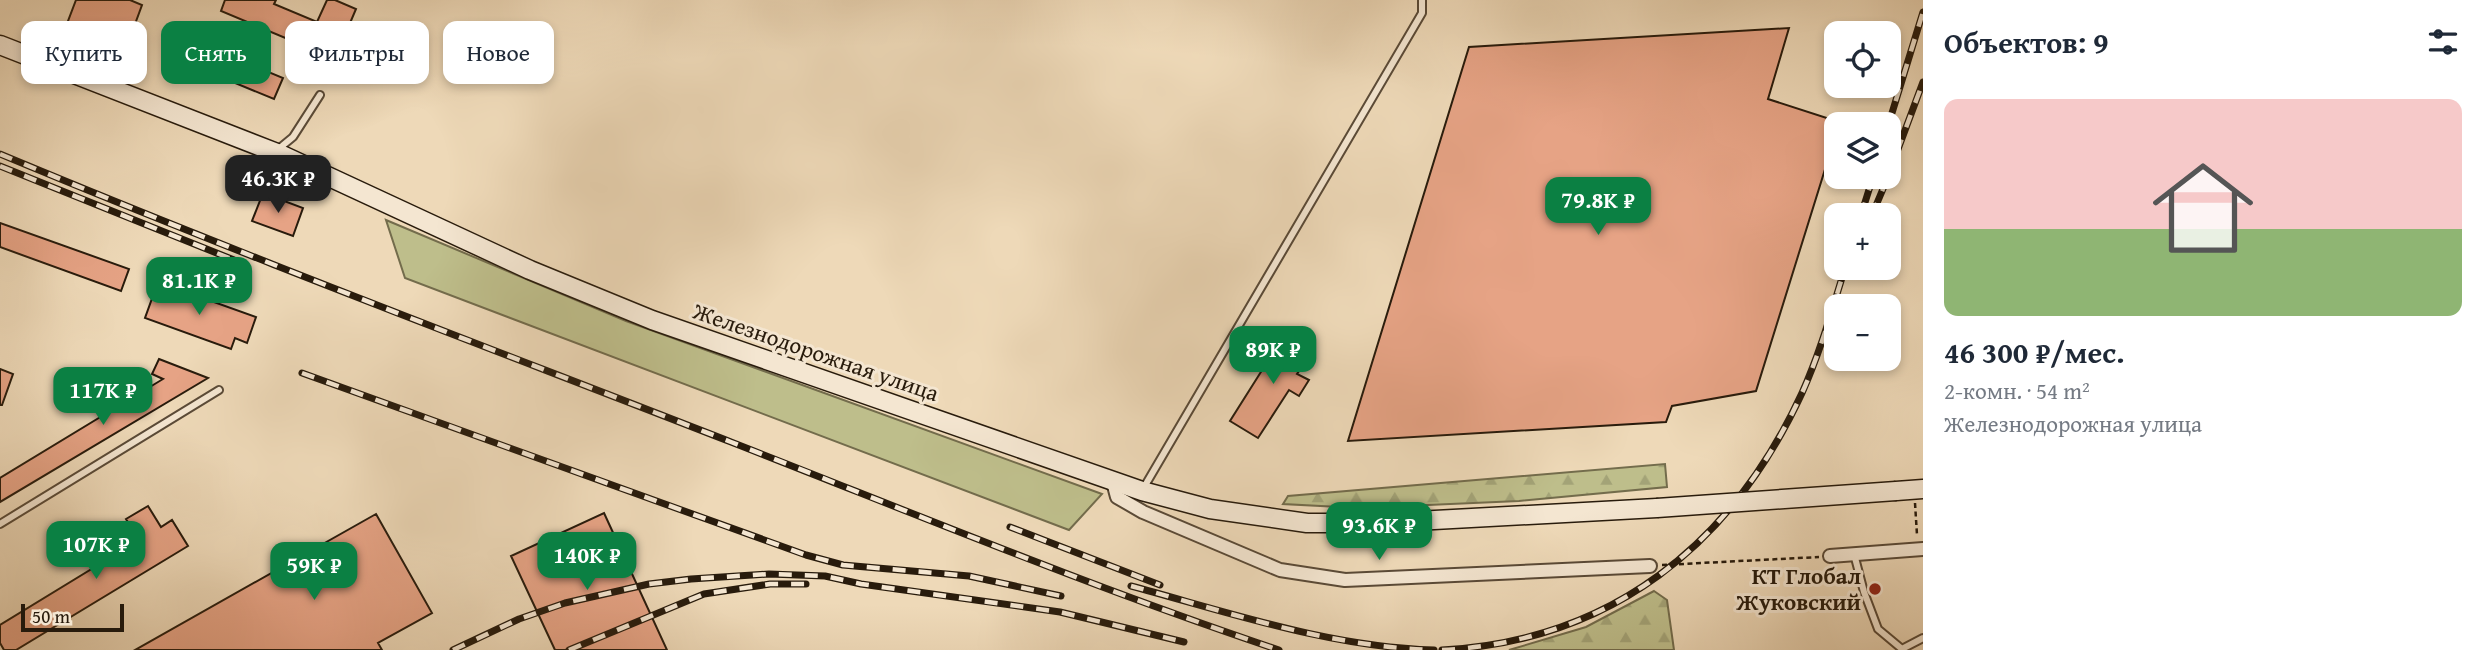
<!DOCTYPE html>
<html lang="ru">
<meta charset="utf-8">
<style>
body{margin:0;font-family:"Gentium Book Plus",serif;background:#f2f2f3;color:#1f2937;height:100vh;display:flex;flex-direction:column;font-size:26px;white-space:nowrap}
*{box-sizing:border-box;margin:0}
p{font-size:23px;color:#747a83}
.icon{flex:none;width:38px;height:38px;fill:none;stroke:currentColor;stroke-width:2;stroke-linecap:round;stroke-linejoin:round}
.map{position:relative;flex:1;overflow:hidden}
.sheet{display:flex;flex-direction:column;background:#fff;width:560px}
.sheet>*{flex:none}
.guide{position:absolute;left:21px;top:21px;width:665px;height:63px;display:flex;gap:14px}
.tools{position:absolute;left:1824px;top:21px;display:grid;gap:14px}
.tools a{display:grid;place-items:center;width:77px;height:77px;border-radius:14px;background:#fff;box-shadow:0 4px 10px #0003;font-size:35px}
.scale{position:absolute;left:21px;bottom:18px;width:103px;box-sizing:border-box;padding-left:7px;border:4px solid #281b0c;border-top:0;font-size:19px;line-height:24px;white-space:nowrap;color:#281b0c;-webkit-text-stroke:5px #f4e6d1;paint-order:stroke}
.price{position:absolute;translate:-50% -60px;padding:0 16px;border-radius:14px;background:#0b8043;color:#fff;font-size:23px;line-height:46px;filter:drop-shadow(0 2px 4px #0008)}
.price::after{content:'';position:absolute;left:50%;top:42px;width:21px;height:16px;margin-left:-10px;background:inherit;clip-path:polygon(0 0,100% 0,50% 100%)}
.price.active{background:#222;color:#fff}
ul{padding:0;list-style:none}
li{display:grid;align-content:center;gap:14px;height:371px;padding:0 21px}
li+li{border-top:2px solid #e0e1e3}
li span{display:grid;place-items:center;height:217px;border-radius:14px;color:#555}
li>.icon{margin-inline-start:auto}
span .icon{width:126px;height:126px;fill:#fffc;stroke-width:1}
li b{font-size:30px}
h2{display:flex;justify-content:space-between;align-items:center;height:84px;padding:0 21px;font-size:30px}
.chip{padding:0 24px;border-radius:14px;background:#fff;box-shadow:0 4px 10px #0003;font-size:24px;line-height:63px}
.chip.active{background:#0b8043;color:#fff}
main{display:flex;flex:1;min-height:0}
.map>svg:first-child{display:block}
.green{fill:#bebe8b;stroke:#736c4c;stroke-width:2}
.forest{fill:url(#forest-firs);stroke:#736c4c;stroke-width:2}
.building{fill:#e6a385;stroke:#281b0c;stroke-width:2}
.lines{fill:none;stroke-linecap:round;stroke-linejoin:round}
.service-casing{stroke:#5a4a37;stroke-width:10}
.minor-casing{stroke:#5a4a37;stroke-width:16}
.secondary-casing{stroke:#281b0c;stroke-width:21}
.path{stroke:#281b0c;stroke-width:2.5;stroke-dasharray:5 3.5;stroke-linecap:butt}
.service{stroke:#f4e6d1;stroke-width:6}
.minor{stroke:#f4e6d1;stroke-width:12}
.secondary{stroke:#f4e6d1;stroke-width:18}
.rail-casing{stroke:#281b0c;stroke-width:7}
.rail{stroke:#f4e6d1;stroke-width:4.5;stroke-dasharray:13;stroke-linecap:butt}
.secondary-bridge-casing{stroke:#281b0c;stroke-width:21;stroke-linecap:butt}
.secondary-bridge{stroke:#f4e6d1;stroke-width:18}
.poi-dot{fill:#8f2418;stroke:#f4e6d1;stroke-width:2.5}
.labels{text-anchor:middle;stroke-width:6;stroke-linejoin:round;paint-order:stroke}
.street-label{font-size:23px;fill:#281b0c;stroke:#f4e6d1}
.poi-label{font-size:23px;font-weight:bold;fill:#281b0c;stroke:#f4e6d1;text-anchor:end}
</style>
<main>
<div class="map">
<svg width="1923" height="650" viewBox="0 0 1923 650">
<defs>
<pattern id="forest-firs" width="22" height="20" patternUnits="userSpaceOnUse" patternTransform="scale(1.75)"><rect width="22" height="20" fill="#bebe8b"/><path d="M5 1l3.5 6h-7zM16 11l3.5 6h-7z" fill="#a3a377"/></pattern>
</defs>
<rect width="100%" height="100%" fill="#eed9b8"/>
<filter id="stains"><feTurbulence type="fractalNoise" baseFrequency=".00286" numOctaves="4"/><feColorMatrix values="0 0 0 0 .2 0 0 0 0 .09 0 0 0 0 .02 0 0 0 .5 -.17"/></filter>
<radialGradient id="worn" r=".72"><stop offset=".6" stop-color="#630" stop-opacity="0"/><stop offset="1" stop-color="#630" stop-opacity=".3"/></radialGradient>
<path class="green" d="M386,220L626,321L1102,494L1069,530L405,278Z"/>
<path class="forest" d="M1665,464L1667,487L1519,501L1359,508L1283,504L1288,496Z
M1654,591L1667,600L1674,650H1509L1586,627Z"/>
<path class="building" d="M76,0H130L142,5L124,54L98,44L99,41L65,29Z
M225,0H276L274,4L317,22L327,0H335L356,9L342,42L321,33L314,50L221,11Z
M1789,28L1768,99L1836,121V134L1756,391L1672,406L1666,422L1348,441L1469,47Z
M179,35L283,78L274,99L170,56Z
M263,193L303,208L293,236L252,221Z
M0,223L129,269L121,291L0,247Z
M158,282L256,317L247,343L235,338L231,349L145,318Z
M1283,335L1313,352L1297,374L1309,380L1299,396L1289,390L1258,438L1230,421L1271,356L1268,346L1278,344Z
M159,359L208,378L0,502V478L163,379L152,374Z
M0,369L13,374L2,405H0Z
M148,506L161,527L172,520L188,546L16,650H4L0,643V625L139,540L126,519Z
M604,513L667,650H555L511,556Z
M376,514L432,613L378,643L382,650H135Z"/>
<g class="lines">
<defs>
<path id="service" d="M276,151L293,137L320,95
M1143,489L1422,13V0
M0,524L219,390
M1854,554L1864,592L1878,629L1902,649L1923,638"/>
<path id="minor" d="M1113,482L1117,497L1143,512L1280,570L1345,580L1650,566
M1830,556L1923,549"/>
<path id="secondary" d="M0,45L282,155L530,270L652,320L1142,491L1210,509L1307,523H1379L1657,508
M1896,491L1923,489"/>
</defs>
<use href="#service" class="service-casing"/>
<use href="#minor" class="minor-casing"/>
<use href="#secondary" class="secondary-casing"/>
<path class="path" d="M1915,503L1917,535
M1662,565L1819,557"/>
<use href="#service" class="service"/>
<use href="#minor" class="minor"/>
<use href="#secondary" class="secondary"/>
<defs>
<path id="rail" d="M1888,126L1923,12
M0,154C242,255 487,347 731,442C913,513 1094,588 1279,650
M0,166L234,260
M1888,176L1923,82
M1861,215L1873,177
M1872,215L1888,177
M302,373L806,555L843,565L969,576L1061,596
M1010,527L1160,585
M1131,586C1231,613 1330,647 1434,650
M453,650L519,619L565,603L649,584L691,579L769,574L825,576L861,584L1060,612L1184,642
M569,650L704,594L770,584H806
M1442,650C1611,641 1732,545 1802,393C1820,353 1832,310 1845,268"/>
</defs>
<use href="#rail" class="rail-casing"/>
<use href="#rail" class="rail"/>
<defs>
<path id="secondary-bridge" d="M1657,508L1896,491"/>
</defs>
<use href="#secondary-bridge" class="secondary-bridge-casing"/>
<use href="#secondary-bridge" class="secondary-bridge"/>
</g>
<circle class="poi-dot" cx="1875" cy="589" r="7"/>
<g class="labels">
<g class="street-label">
<text transform="translate(816 352) rotate(19)" y="8">Железнодорожная улица</text>
</g>
<g class="poi-label">
<text x="1861" y="584">КТ Глобал<tspan x="1861" dy="26">Жуковский</tspan></text>
</g>
</g>
<rect width="100%" height="100%" filter="url(#stains)"/>
<rect width="100%" height="100%" fill="url(#worn)"/>
</svg>
<div class="tools">
<a><svg class="icon" aria-label="locate" viewBox="0 0 24 24"><circle cx="12" cy="12" r="6"/><path d="M12 2v4M12 18v4M2 12h4M18 12h4"/></svg></a>
<a><svg class="icon" aria-label="layers" viewBox="0 0 24 24"><path d="M12 4l9 5-9 5-9-5zM3 14l9 5 9-5"/></svg></a>
<a>+</a>
<a>−</a>
</div>
<div class="scale">50 m</div>
<b class="price active" style="left:278px;top:215px">46.3K ₽</b>
<b class="price" style="left:1598px;top:237px">79.8K ₽</b>
<b class="price" style="left:199px;top:317px">81.1K ₽</b>
<b class="price" style="left:1273px;top:386px">89K ₽</b>
<b class="price" style="left:103px;top:427px">117K ₽</b>
<b class="price" style="left:1379px;top:562px">93.6K ₽</b>
<b class="price" style="left:96px;top:581px">107K ₽</b>
<b class="price" style="left:587px;top:592px">140K ₽</b>
<b class="price" style="left:314px;top:602px">59K ₽</b>
<div class="guide">
<a class="chip">Купить</a>
<a class="chip active">Снять</a>
<a class="chip">Фильтры</a>
<a class="chip">Новое</a>
</div>
</div>
<section class="sheet">
<h2>Объектов: 9<svg class="icon" aria-label="filters" viewBox="0 0 24 24"><path d="M4 7h16M4 17h16"/><circle cx="9" cy="7" r="2"/><circle cx="15" cy="17" r="2"/></svg></h2>
<ul>
<li><span style="background:linear-gradient(#f6c9c9 60%,#8fb573 0)"><svg class="icon" aria-label="home" viewBox="0 0 24 24"><path d="M3 11l9-7 9 7M6 9v11h12V9"/></svg></span><div><b>46 300 ₽/мес.</b><p>2-комн. · 54 m²</p><p>Железнодорожная улица</p></div></li>
</ul>
</section>
</main>
